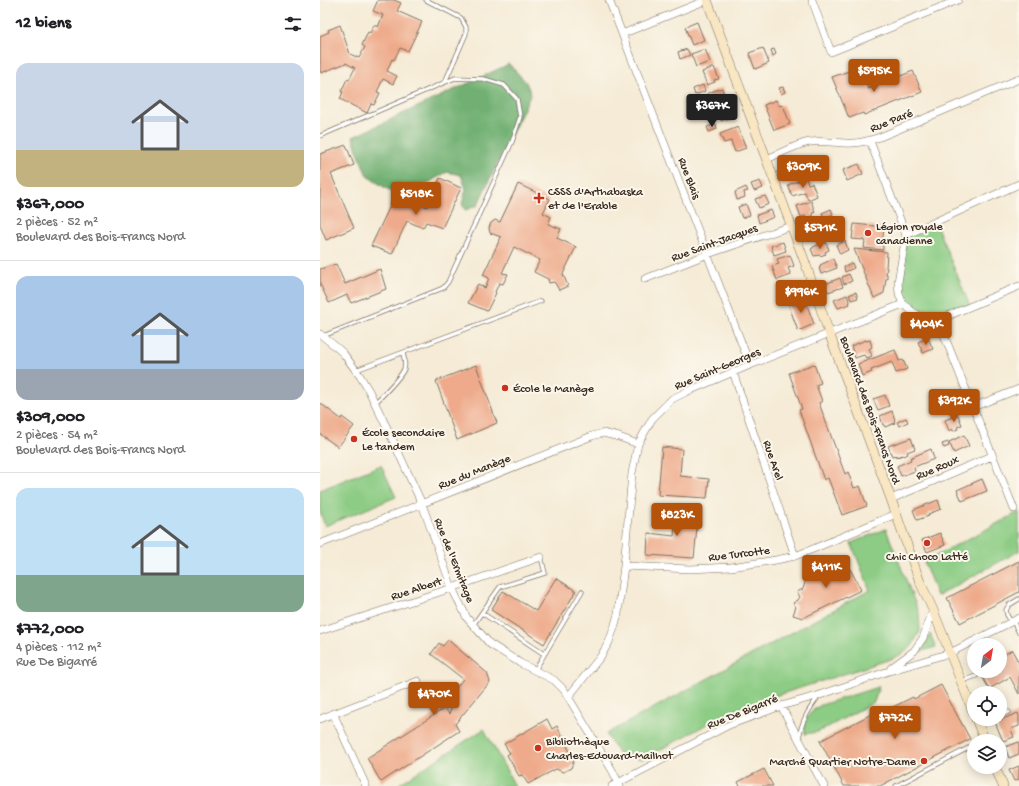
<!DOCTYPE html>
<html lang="fr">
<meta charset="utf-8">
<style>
body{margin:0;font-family:"Gochi Hand",sans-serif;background:#f6f6f6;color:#202124;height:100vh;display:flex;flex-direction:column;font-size:15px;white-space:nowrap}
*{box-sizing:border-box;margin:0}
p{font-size:13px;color:#757577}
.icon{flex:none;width:22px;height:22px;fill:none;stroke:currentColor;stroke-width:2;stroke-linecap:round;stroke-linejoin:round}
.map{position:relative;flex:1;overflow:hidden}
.panel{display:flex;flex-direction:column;background:#fff;width:320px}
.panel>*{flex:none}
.needle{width:26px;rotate:31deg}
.buttons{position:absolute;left:647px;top:638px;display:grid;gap:8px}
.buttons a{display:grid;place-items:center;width:40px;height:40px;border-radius:50%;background:#fff;box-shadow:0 2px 10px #0003;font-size:20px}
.price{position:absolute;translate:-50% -34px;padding:0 9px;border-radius:4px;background:#b45309;color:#fff;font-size:13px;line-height:26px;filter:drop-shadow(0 1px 2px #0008)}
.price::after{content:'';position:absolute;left:50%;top:24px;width:12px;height:9px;margin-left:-6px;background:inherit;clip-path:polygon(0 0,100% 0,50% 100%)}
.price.current{background:#222;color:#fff}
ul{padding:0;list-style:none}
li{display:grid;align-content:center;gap:8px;height:212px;padding:0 16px}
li+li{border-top:1px solid #e0e0e0}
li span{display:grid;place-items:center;height:124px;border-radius:12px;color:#555}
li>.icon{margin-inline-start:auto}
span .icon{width:72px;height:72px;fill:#fffc;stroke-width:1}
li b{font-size:17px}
h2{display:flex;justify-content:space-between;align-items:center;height:48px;padding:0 16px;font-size:17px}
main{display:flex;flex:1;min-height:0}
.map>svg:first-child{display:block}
.green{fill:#8ccc84;stroke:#647b51}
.forest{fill:#71b072;stroke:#566d48}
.building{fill:#eeaa8a}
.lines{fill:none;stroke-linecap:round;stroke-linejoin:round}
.lane-casing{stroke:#7c6e5e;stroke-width:5}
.street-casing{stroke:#7c6e5e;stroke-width:8}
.secondary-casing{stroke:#7c6e5e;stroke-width:10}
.lane{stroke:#fff;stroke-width:3.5}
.street{stroke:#fff;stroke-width:7}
.secondary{stroke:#f9e7c3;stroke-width:9}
.poi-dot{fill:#c8321e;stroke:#fbf7ec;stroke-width:1.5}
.labels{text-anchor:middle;stroke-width:4;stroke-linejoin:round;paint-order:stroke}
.street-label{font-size:12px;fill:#3b2a1e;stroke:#fbf7ec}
.poi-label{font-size:12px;fill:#3b2a1e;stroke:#fbf7ec;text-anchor:start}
</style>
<main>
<section class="panel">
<h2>12 biens<svg class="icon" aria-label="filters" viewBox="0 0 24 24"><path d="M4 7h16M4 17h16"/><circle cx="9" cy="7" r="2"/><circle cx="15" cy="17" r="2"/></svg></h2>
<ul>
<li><span style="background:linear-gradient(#c9d6e8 70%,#c2b280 0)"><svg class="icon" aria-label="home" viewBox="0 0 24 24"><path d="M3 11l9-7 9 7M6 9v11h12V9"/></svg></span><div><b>$367,000</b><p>2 pièces · 52 m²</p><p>Boulevard des Bois-Francs Nord</p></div></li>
<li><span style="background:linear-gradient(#a9c7e8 75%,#9aa5b1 0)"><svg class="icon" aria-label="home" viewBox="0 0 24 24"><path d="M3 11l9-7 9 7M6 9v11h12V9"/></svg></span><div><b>$309,000</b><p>2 pièces · 54 m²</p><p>Boulevard des Bois-Francs Nord</p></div></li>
<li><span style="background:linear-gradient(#bfe0f5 70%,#7fa58c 0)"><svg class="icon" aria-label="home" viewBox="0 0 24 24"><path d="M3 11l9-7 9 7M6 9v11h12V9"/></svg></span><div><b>$772,000</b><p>4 pièces · 112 m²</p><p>Rue De Bigarré</p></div></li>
</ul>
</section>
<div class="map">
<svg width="699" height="786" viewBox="0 0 699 786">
<rect width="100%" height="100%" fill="#fbf7ec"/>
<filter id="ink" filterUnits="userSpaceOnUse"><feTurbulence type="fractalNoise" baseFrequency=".025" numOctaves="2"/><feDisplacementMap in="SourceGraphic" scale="8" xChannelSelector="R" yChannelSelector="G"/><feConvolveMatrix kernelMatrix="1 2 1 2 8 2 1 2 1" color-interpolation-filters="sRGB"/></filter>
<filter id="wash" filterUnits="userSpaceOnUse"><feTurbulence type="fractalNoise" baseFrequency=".012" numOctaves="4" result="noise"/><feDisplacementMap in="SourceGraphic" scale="16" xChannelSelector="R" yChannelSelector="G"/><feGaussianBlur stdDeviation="0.9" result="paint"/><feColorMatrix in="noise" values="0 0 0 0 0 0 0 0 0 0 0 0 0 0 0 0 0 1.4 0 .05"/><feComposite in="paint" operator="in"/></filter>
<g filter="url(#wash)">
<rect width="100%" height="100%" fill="#f5ebd6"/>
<path class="green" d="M615,222L650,306L618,320L593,312L579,294L586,235Z
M61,465L76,497L5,526L0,512V490Z
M699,512V551L617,596L604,562Z
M566,529L599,613L600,631L593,644L589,649L580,655L571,659L458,695L406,714L323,759L304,758L298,753L286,734L550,590L531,543Z
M610,634L616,647L599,652L605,644Z
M558,687H559L554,702L506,728L497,732L485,734C483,719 489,712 501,705Z
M164,729L195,786H76Z"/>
<path class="forest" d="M189,64L206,82L211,94L157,206L145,210L142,204L146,189L141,175L127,172L106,184L75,194L47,176L37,150L33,137Z"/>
<g id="blocks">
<path class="building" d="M58,0H74L81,3L77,11L102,22L88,51L80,48L74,60L72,59L67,71L77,76L73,84L63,79L57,92L60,93L54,105L51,104L47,113L20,99L23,92H21L27,79L29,80L35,68L26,63L1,73L0,70V36L9,32L8,30L20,25L30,54L39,58L45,47L42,45L48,32L50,33L54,25L58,27L63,15L53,11Z
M377,22L384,40L372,45L365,27Z
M443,48L449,63L435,69L429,53Z
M367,49L370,55L360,59L358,52Z
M385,49L390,62L376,67L371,54Z
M454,49L456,54L453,56L451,50Z
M394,67L399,79L394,80L395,82L387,85L382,72Z
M529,71L533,81L543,77L548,89L593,71L602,92L544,115L543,113L529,118L512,77Z
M383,85L385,91L375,95L373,89Z
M463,87L465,92L461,94L459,88Z
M402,88L405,98L392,103L388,93Z
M456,100L459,106L463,105L470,124L454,130L444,105Z
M409,105L414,117L401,121L397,110Z
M388,107L390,111L382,114L380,110Z
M396,124L397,129L389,132L387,127Z
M418,127L426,148L415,152L411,141L404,143L400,134Z
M26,145L34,165L11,174L34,228L6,240L0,225V154Z
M473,158L477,166L463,171L460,163Z
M493,164L496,171L484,176L481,168Z
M539,164L543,174L527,181L523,170Z
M120,178L141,188L122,228L106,222L103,228L87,221L72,254L51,246L72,202L84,207L88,199L107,207Z
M486,178L488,184L492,183L497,196L488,200L485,192L472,196L468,185Z
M440,181L443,188L434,191L431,184Z
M198,184L230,199L223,213L231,217L228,224L241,229L237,238L256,247L243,274L248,286L239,290L235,283L234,282L229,283L228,279L214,272L220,260L194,247L182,273L188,274L183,284L179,283L175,292L176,293L167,311L148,303L158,284L165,288L169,278L163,275L181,237L170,233L169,228L171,223L175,220L180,222Z
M426,187L428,191L424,192L425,197L417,200L415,192Z
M445,196L449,204L439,208L435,199Z
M491,201L495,212L492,213L493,216L486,218L485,216L481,217L477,206Z
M426,204L430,215L422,218L418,207Z
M511,209L513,214L504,218L502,213Z
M451,210L454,217L439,223L437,215Z
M500,224L503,232L499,234L500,236L488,241L484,230Z
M534,224L564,227L562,246H563V250L544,248L545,240L532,239Z
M518,228L520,233L512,236L510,231Z
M525,241L528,250L520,254L516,245Z
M463,242L466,251L454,255L451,246Z
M506,242L509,250L505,252L506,254L500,256V255L494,256L491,249L493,248V247Z
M534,249L567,252L566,268H567L566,274H567V279H566L564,293L554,298Z
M470,255L474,266L468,268L471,275L457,280L452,266L459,264L457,259Z
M513,259L517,268L501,274L499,268L501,267L500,265Z
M532,263L534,268L525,272L524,267Z
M16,264L25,284L60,269L66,289L31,303L27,295L9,303L0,284V269Z
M529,274L532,281L524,284L522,277Z
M520,278L523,287L508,292L505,284Z
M536,292L538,298L531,300L529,295Z
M527,295L530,304L518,308L514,300Z
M484,297L494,324L478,331L468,303Z
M608,338L613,349L603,353L598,342Z
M546,340V341L550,340L552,347L549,349L552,356L546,358L544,355L535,358L531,346Z
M575,350L579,361L583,360L587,369L576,373L572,362L551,370L552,372L542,376L538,364Z
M494,364L501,383L496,385L502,401L499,403L525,474L528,472L534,488L540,486L547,506L522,515L508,478L504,480L479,410L482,409L469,373Z
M156,365L177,423L137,440L116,381Z
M629,392L633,403L618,409L613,398Z
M565,395L569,406L558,410L553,399Z
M0,403L21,419L22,417L34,426L18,447L0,434Z
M572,411L575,420L574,421L575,423L565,427L564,425H563L560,416Z
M638,415L642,425L637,427L638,429L633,431L632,429L629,431L625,420Z
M586,418L588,422L579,426L577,422Z
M644,435L649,446L634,453L629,442Z
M591,438L595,449L587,452L588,454L584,456L583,455L577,457L576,455L572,456L568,446Z
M628,442L629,446L624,448L622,444Z
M342,447L362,449L360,476L389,479L387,498L338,495Z
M611,449L614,459L594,467L595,471L581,476L577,466L591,460L590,458Z
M662,479L667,491L642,501L637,490Z
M618,500L621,509L608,514L609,516L597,520L593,510Z
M357,507L379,508L374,558L327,555L328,533L354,536Z
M620,533L625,545L607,552L602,540Z
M525,559L541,590L483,618L473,615L476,607L473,603L478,600L480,597L477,592L483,589L488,573L493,575Z
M699,561V592L640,623L627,598Z
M236,578L256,591L224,644L171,610L183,591L216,611Z
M128,640L167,673L170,682L135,724L139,731L61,782L47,758L125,708L129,714L134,702L129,697L143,679L111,654L119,643L123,646Z
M692,650L699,663V694L690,677L669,689L659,671H680V657Z
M621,685L650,739L560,786H524L500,741L561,709L563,712L593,697L594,699Z
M698,713L699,716V726L691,729L694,737L683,741L675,722Z
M227,719L232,729L237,726L254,760L251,768L243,772L236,769L208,784L202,775L199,776L187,755L190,753L184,744Z
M699,742V754L689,758L685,747Z
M699,766V779L694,781L689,770Z
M444,769L453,786H420L418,782Z"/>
</g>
</g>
<g filter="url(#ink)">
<use href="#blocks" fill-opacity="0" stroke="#7c6e5e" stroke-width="1"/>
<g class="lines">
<defs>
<path id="lane" d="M106,0L141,18L146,27V34L125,82
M0,136L135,78L164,79L184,85L197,99L200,117L192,142L128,282L123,288L3,336
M36,370L221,301
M55,403C62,396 81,377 84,369C86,364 84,358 83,353
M162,613L224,654
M693,621L699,633
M691,622L687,615L686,610L689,605L699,599
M153,625L180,587L225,573L221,557
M215,670L262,591
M642,681L656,676
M680,715L689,712
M659,723L669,719
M479,738C482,720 488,711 498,697
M576,786L654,745"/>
<path id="street" d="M289,0L430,365
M492,0L511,52L638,0
M302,34L387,0
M550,141L586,235L578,282L579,294L583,304
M447,159C459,154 477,144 490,142C504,140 519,144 533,143C542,143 551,140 560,137L699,79
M586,235L699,184
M325,279L388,254L471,226
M618,320L694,509
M0,334L15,346L23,353L40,376L49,391L70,434L102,504L132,588L147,618L170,644L200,663L234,680L244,690L292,770L300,786
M413,372L475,556
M653,407L699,389
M571,499L672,456
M0,544L272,436L283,433L299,437L318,444
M304,566L370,569L411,567L456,560L475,556L493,549L576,514
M0,631L132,588L221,557
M571,668L594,651L603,638L613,610
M249,696L281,656L289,642L294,628L298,614L304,566L312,473L318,444L332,419L352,399L366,392L430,365L583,304L593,312L604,319L618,320L699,286
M461,706L504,786
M13,713L46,786
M0,719L98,681
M292,786L409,725L461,706L500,695L566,672L630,653L699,618"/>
<path id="secondary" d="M387,0L486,265L509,333L571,499L600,582L613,610L654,714
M656,719L665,741
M675,767L683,786"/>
</defs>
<use href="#lane" class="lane-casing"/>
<use href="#street" class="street-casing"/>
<use href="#secondary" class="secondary-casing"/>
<use href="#lane" class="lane"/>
<use href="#street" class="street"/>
<use href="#secondary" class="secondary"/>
</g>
</g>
<g class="poi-dot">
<path d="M217 192h4v4h4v4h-4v4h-4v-4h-4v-4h4z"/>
<circle cx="548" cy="233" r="4"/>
<circle cx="185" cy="388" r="4"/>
<circle cx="34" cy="439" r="4"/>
<circle cx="607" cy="543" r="4"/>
<circle cx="218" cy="748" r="4"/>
<circle cx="604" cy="761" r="4"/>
</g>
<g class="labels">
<g class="street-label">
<text transform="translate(571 120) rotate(-22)" y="4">Rue Paré</text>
<text transform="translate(370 178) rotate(69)" y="4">Rue Blais</text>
<text transform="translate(394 242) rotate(-20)" y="4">Rue Saint-Jacques</text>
<text transform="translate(397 368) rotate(-23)" y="4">Rue Saint-Georges</text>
<text transform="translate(551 410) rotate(70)" y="4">Boulevard des Bois-Francs Nord</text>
<text transform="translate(454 460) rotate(71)" y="4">Rue Arel</text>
<text transform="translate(617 467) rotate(-23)" y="4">Rue Roux</text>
<text transform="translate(154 471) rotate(-22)" y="4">Rue du Manège</text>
<text transform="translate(419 553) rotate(-7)" y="4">Rue Turcotte</text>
<text transform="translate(135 560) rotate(68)" y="4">Rue de l'Ermitage</text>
<text transform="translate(96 588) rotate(-18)" y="4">Rue Albert</text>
<text transform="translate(422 711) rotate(-22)" y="4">Rue De Bigarré</text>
</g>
<g class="poi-label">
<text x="228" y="195">CSSS d'Arthabaska<tspan x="228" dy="14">et de l'Erable</tspan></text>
<text x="556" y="230">Légion royale<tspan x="556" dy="14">canadienne</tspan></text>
<text x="193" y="392">École le Manège</text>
<text x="42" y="436">École secondaire<tspan x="42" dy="14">Le tandem</tspan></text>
<text x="607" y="560" text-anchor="middle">Chic Choco Latté</text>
<text x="226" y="745">Bibliothèque<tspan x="226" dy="14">Charles-Edouard-Mailhot</tspan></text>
<text x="596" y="765" text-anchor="end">Marché Quartier Notre-Dame</text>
</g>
</g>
</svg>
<div class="buttons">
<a><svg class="needle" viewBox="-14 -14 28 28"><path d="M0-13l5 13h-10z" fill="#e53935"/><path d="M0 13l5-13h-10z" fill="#757577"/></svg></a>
<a><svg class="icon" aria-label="locate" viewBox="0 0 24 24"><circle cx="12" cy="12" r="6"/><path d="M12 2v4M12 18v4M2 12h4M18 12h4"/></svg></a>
<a><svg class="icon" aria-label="layers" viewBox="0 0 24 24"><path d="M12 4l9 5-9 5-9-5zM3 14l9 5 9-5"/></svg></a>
</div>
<b class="price" style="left:554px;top:93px">$595K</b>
<b class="price current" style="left:392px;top:128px">$367K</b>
<b class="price" style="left:483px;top:189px">$309K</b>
<b class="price" style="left:96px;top:216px">$518K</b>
<b class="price" style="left:500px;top:250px">$571K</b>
<b class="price" style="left:481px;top:314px">$996K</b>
<b class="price" style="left:606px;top:346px">$404K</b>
<b class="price" style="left:634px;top:423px">$392K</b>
<b class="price" style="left:357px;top:537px">$823K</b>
<b class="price" style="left:506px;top:589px">$411K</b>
<b class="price" style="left:114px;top:716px">$470K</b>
<b class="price" style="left:575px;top:740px">$772K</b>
</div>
</main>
